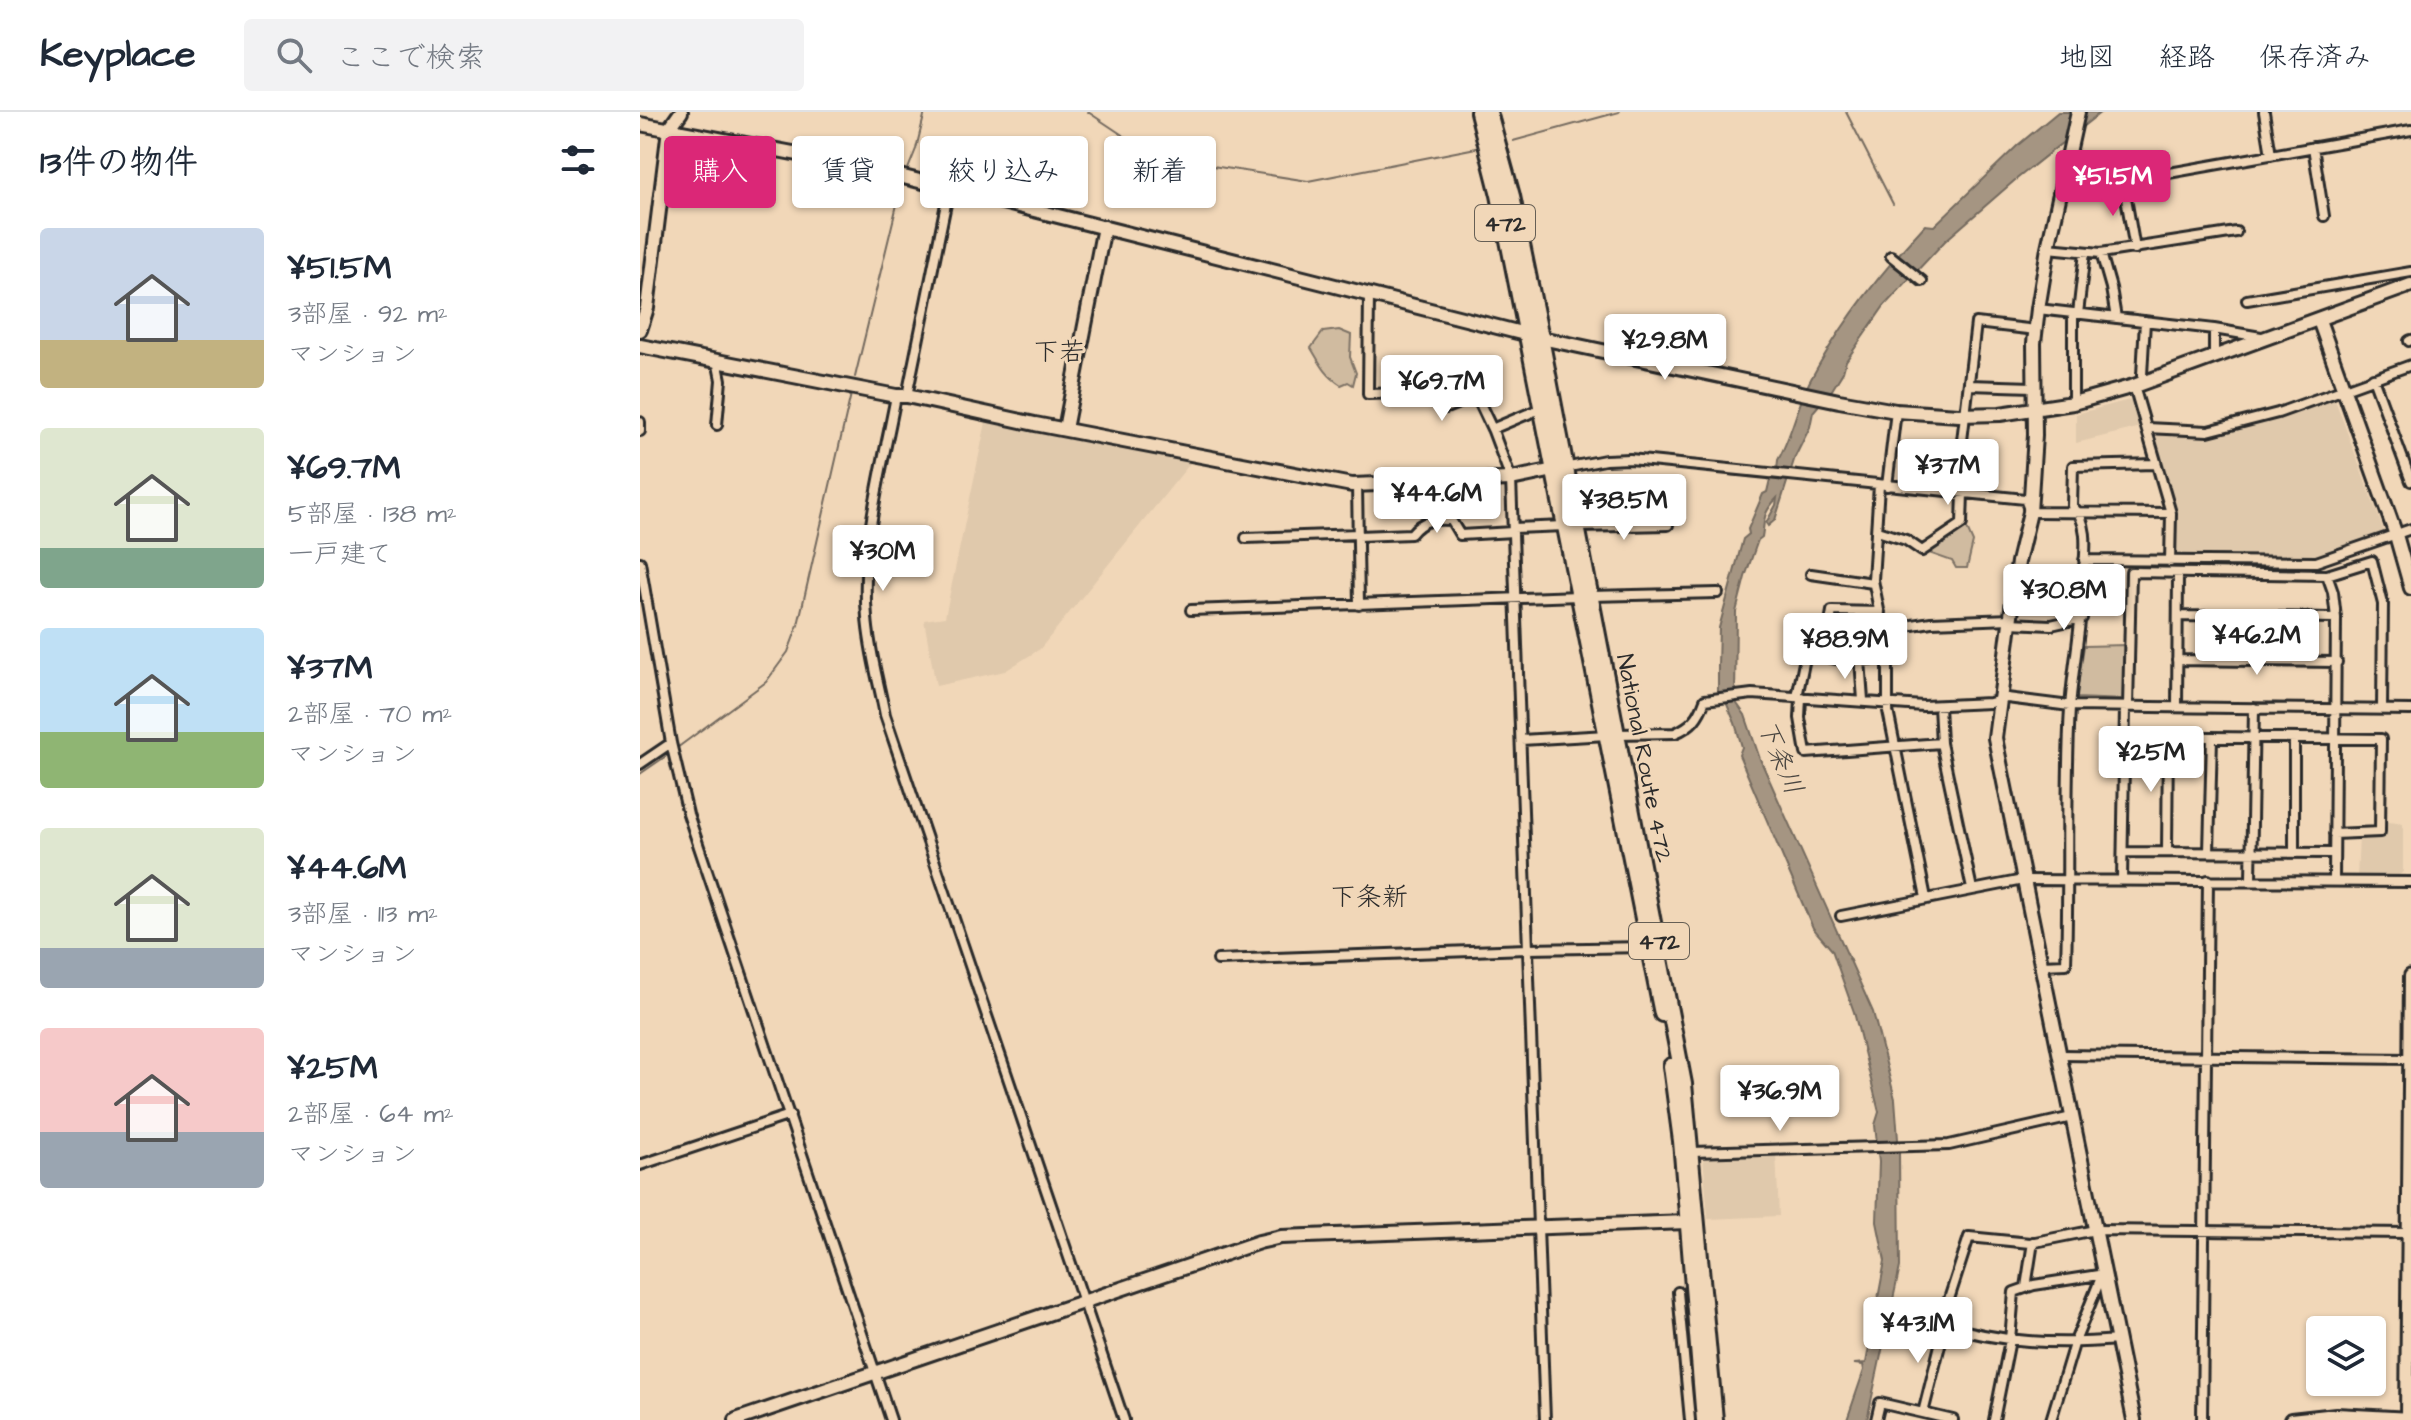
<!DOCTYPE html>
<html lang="ja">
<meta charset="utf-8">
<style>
body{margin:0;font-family:"Architects Daughter","Klee One",sans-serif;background:#f2f2f3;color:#1f2937;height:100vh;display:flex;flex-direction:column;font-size:30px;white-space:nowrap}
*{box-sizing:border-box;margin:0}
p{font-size:26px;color:#747a83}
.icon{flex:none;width:44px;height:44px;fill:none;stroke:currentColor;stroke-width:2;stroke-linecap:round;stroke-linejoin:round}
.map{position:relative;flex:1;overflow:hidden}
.drawer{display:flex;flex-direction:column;background:#fff;width:640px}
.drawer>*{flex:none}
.hud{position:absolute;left:24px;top:24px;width:760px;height:72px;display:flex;gap:16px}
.tools{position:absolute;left:1666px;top:1204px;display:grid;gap:16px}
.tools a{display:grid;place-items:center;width:80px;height:80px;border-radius:8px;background:#fff;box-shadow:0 2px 6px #0004;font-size:40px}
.price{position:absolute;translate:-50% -68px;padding:0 18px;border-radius:8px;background:#fff;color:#222;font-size:26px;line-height:52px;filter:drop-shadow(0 2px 4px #0008)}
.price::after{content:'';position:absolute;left:50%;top:48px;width:24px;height:18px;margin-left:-12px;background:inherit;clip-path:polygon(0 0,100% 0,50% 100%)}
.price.active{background:#db2777;color:#fff}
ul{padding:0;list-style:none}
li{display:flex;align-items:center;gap:24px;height:200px;padding:0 40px}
li span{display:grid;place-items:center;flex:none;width:224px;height:160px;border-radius:8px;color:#555}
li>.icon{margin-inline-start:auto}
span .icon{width:96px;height:96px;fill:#fffc;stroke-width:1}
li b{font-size:34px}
h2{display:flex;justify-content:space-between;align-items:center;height:96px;padding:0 40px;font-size:34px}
.tag{padding:0 28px;border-radius:8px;background:#fff;box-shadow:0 2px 6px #0004;font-size:28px;line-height:72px}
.tag.active{background:#db2777;color:#fff}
header{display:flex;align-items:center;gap:48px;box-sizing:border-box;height:112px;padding:0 40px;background:#fff;border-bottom:2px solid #e0e1e3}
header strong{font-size:38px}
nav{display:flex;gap:44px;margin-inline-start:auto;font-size:28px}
.search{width:560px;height:72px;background:#f2f2f3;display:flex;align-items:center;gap:20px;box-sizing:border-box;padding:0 28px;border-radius:8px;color:#747a83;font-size:30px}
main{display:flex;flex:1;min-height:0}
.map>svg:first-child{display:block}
.built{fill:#e0c9ac}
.green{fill:#d0bba0;stroke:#7e7366;stroke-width:2}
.water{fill:#a59582;stroke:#746b5f;stroke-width:2}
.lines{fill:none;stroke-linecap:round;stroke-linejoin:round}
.stream{stroke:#746b5f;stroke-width:2}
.street-casing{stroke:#2b2b2b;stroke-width:14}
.secondary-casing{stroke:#2b2b2b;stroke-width:18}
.primary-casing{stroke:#2b2b2b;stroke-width:18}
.highway-casing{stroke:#2b2b2b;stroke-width:20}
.street{stroke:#f1d7b8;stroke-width:8}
.secondary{stroke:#f1d7b8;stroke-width:12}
.primary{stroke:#f1d7b8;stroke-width:12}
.highway{stroke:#f1d7b8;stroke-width:14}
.labels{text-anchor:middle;stroke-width:6;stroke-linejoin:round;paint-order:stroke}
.shield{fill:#f1d7b8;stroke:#665f55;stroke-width:2}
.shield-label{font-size:22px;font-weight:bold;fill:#2b2b2b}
.street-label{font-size:24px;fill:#2b2b2b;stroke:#f1d7b8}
.neighbourhood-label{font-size:26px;fill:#2b2b2b;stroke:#f1d7b8}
.water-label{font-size:26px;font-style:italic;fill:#4a4641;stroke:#f1d7b8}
</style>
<header>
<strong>Keyplace</strong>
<div class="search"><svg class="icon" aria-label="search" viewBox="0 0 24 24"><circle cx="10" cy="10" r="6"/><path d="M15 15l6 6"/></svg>ここで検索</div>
<nav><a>地図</a><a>経路</a><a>保存済み</a></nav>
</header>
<main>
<section class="drawer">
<h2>13件の物件<svg class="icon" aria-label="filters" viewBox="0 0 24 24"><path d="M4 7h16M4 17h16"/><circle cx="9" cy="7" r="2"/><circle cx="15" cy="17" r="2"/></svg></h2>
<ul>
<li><span style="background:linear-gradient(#c9d6e8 70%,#c2b280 0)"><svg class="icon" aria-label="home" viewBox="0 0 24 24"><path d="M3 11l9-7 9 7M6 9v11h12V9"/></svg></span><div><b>¥51.5M</b><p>3部屋 · 92 m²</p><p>マンション</p></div></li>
<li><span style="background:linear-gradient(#dfe7d0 75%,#7fa58c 0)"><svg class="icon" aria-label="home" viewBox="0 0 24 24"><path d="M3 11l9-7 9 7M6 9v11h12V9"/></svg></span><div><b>¥69.7M</b><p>5部屋 · 138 m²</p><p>一戸建て</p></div></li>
<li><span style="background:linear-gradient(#bfe0f5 65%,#8fb573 0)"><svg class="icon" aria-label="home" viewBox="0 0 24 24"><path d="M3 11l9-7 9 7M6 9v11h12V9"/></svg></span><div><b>¥37M</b><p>2部屋 · 70 m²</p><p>マンション</p></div></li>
<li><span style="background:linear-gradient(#dfe7d0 75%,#9aa5b1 0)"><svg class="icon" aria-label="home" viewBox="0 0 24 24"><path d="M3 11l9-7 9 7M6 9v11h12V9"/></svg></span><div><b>¥44.6M</b><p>3部屋 · 113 m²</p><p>マンション</p></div></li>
<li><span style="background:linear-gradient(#f6c9c9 65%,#9aa5b1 0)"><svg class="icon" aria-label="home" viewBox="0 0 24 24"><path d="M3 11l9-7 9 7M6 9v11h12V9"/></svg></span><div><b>¥25M</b><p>2部屋 · 64 m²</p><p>マンション</p></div></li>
</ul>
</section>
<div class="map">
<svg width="1771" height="1308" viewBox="0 0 1771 1308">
<rect width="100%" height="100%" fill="#f1d7b8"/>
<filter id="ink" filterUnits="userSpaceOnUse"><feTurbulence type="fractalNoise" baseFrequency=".0125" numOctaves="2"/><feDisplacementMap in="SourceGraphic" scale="16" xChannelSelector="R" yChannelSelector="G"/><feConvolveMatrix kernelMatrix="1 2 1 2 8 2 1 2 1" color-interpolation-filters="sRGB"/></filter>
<g filter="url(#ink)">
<path class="built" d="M1694,285L1745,422L1682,444H1540L1535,440L1534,396L1515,328L1518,322L1569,323L1639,306Z
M1493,287L1501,315L1436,331V302Z
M346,310L552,349L400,537L365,559L296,574L284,508L305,505Z
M1745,710L1763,711V760L1757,765H1717L1719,725H1744Z
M1136,1041L1139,1104L1068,1107L1063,1043Z"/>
<path class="green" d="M699,218L711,223L710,245L716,261L713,273L708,270L701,273C685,263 680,251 671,236L683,220Z
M1325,412L1333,430L1327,456H1316L1312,449L1286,440Z
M1485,533L1486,588L1436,586L1444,534Z"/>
<path class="water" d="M1418,0H1461L1374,69L1305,129L1244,194L1206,249L1203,260L1192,278L1173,300L1170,315L1155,345L1135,408L1128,414L1126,411L1136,393L1137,386C1122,402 1125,407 1122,425L1118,428L1105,465L1096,500L1095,589L1105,603L1120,647L1233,900L1255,987L1259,1041L1260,1155L1227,1308H1207L1224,1258L1223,1253L1214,1252L1226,1251L1245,1149L1237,1110L1239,1050L1235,1013L1239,1000L1214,900L1192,838L1173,816L1164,795L1099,643L1102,635L1095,611L1086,590L1078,579V554L1079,516L1103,427L1109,422L1108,417L1123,382L1127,380L1131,363L1137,358L1138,348C1152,323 1157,293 1171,267C1200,213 1243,158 1285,113L1294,114L1378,33Z"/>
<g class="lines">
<path class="stream" d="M448,0L487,26L547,50L668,69L836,36
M1206,0L1253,92
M873,29L979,0
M266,62L276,37L285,0
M215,265L262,72
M37,636L126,570L148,540L158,513L211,282
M0,662L32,640"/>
<defs>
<path id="street" d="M1624,0L1631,43
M1673,35L1684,104
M1483,69L1495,137
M1422,80L1771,18
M1408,136L1461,141L1596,120
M1461,141L1471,176L1476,206
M1251,144L1282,169
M729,182L728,282L763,281L827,264L853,319L871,367L905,1308
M1607,188L1771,160
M1398,197L1574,217L1621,225
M1438,202L1445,140
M1505,209L1502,263L1505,271
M1574,217V245
M1769,229L1771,228
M1733,266L1771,369
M798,271L806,296L837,284
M1329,273L1393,275
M1494,274L1531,401L1530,450
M256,284C243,354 220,434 227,505C229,538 239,571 245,603L484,1308
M267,284L309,77
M1433,291V201
M0,310V319
M77,313L81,268L77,248
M1507,316L1568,319L1638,301L1771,253
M852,317L902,296
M924,356L965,348L990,347L1385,387L1390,400L1531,401
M789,371L790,407
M717,373L719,493
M1239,373L1233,468L1242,513L1248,517V599L1286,786
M1247,374L1256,299
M1316,379L1336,211L1396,218
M937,415L1028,413
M873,416L925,414
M1237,419L1266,428L1282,439L1322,412L1323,380
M718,424L771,422C783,407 794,407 811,408L820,423L873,420
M606,426L718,422
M1444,448L1676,450L1771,417
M0,450L31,631L48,702L251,1308
M1171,462L1233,471
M1687,463L1693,480L1696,506L1694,769
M951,484L1078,481
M551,498L939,484
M1538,504L1696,506
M1370,511L1411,513L1442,506
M1248,517L1291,510L1371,507
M1184,545L1192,499L1240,500
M1220,548L1223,588
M1537,548L1697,550
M1157,585L1166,541L1208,549L1248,545
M1161,585L1160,606L1166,641L1301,631
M1299,594L1301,631L1332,777
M1488,595L1491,460L1687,463L1732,449L1743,492L1742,597
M1537,595L1538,461
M976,622L1035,621C1052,614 1059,605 1065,588L1112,582L1283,594L1350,591L1367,586L1430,594L1771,598
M1485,624L1741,627L1740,720L1694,722
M881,628L967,623
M0,652L31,631
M1483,740L1694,741
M1527,740L1528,625
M1569,740L1572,625
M1654,741V626
M1482,768L1485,595
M1611,768L1614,596
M1201,804L1383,768L1771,770
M578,848L887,837L1008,835
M1401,853L1426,852C1429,767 1425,681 1430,596C1433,554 1442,512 1443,469C1444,446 1452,411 1432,394L1433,354L1516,352
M1419,943L1771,947
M1052,1040L1309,1033L1432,1005
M0,1053L150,1003
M1386,1175L1393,1130
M1038,1180L1050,1308
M1478,1228C1417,1233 1359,1231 1301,1212L1329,1125L1390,1131L1455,1118L1770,1121
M1283,1301L1305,1213
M1236,1308L1240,1291L1313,1308
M1354,1308L1370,1228L1374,1180L1394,1173L1465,1162
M1411,1308L1434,1232L1462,1163
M1562,1308L1568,768"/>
<path id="secondary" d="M1438,0L1408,136L1398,197L1394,231L1395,323L1390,400L1378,450L1355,626L1494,1308
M0,12L216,53L901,226L1199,289L1256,299L1319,303L1360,302L1433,291L1494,274L1771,173
M1679,208L1756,423L1771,476
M0,218L7,196L29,17L41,0
M0,234L256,284H267L395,312L712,373L871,367L914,358
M425,317L464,115
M1767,1306L1771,864
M96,1308L619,1130L641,1125L1047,1110"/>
<path id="primary" d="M1651,1308L1696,1303L1771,1307"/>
<path id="highway" d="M838,0L859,83L1022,902
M849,0L872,84L901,226L1044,972L1075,1308
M1031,954L1041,1029L1064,1308"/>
</defs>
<use href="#street" class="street-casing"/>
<use href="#secondary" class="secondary-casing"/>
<use href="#primary" class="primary-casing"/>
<use href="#highway" class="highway-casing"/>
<use href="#street" class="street"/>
<use href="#secondary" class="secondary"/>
<use href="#primary" class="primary"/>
<use href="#highway" class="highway"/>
</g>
</g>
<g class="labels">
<g class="shield">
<rect x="835" y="93" width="60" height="36" rx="6"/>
<rect x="989" y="811" width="60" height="36" rx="6"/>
</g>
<g class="shield-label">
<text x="865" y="119">472</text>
<text x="1019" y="837">472</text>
</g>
<g class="street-label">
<text transform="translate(1005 646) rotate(79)" y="8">National Route 472</text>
</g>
<g class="neighbourhood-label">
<text x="419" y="248">下若</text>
<text x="729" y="793">下条新</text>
</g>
<g class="water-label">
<text transform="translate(1141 645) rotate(67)" y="9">下条川</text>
</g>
</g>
</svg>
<div class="tools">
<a><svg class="icon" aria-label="layers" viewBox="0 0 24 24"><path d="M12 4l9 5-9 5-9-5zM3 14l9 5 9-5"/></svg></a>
</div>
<b class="price active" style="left:1473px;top:106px">¥51.5M</b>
<b class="price" style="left:1025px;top:270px">¥29.8M</b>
<b class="price" style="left:802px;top:311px">¥69.7M</b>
<b class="price" style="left:1308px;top:395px">¥37M</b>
<b class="price" style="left:797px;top:423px">¥44.6M</b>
<b class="price" style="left:984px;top:430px">¥38.5M</b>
<b class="price" style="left:243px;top:481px">¥30M</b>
<b class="price" style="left:1424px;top:520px">¥30.8M</b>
<b class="price" style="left:1617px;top:565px">¥46.2M</b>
<b class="price" style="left:1205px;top:569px">¥88.9M</b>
<b class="price" style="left:1511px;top:682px">¥25M</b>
<b class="price" style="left:1140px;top:1021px">¥36.9M</b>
<b class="price" style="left:1278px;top:1253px">¥43.1M</b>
<div class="hud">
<a class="tag active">購入</a>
<a class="tag">賃貸</a>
<a class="tag">絞り込み</a>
<a class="tag">新着</a>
</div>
</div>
</main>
